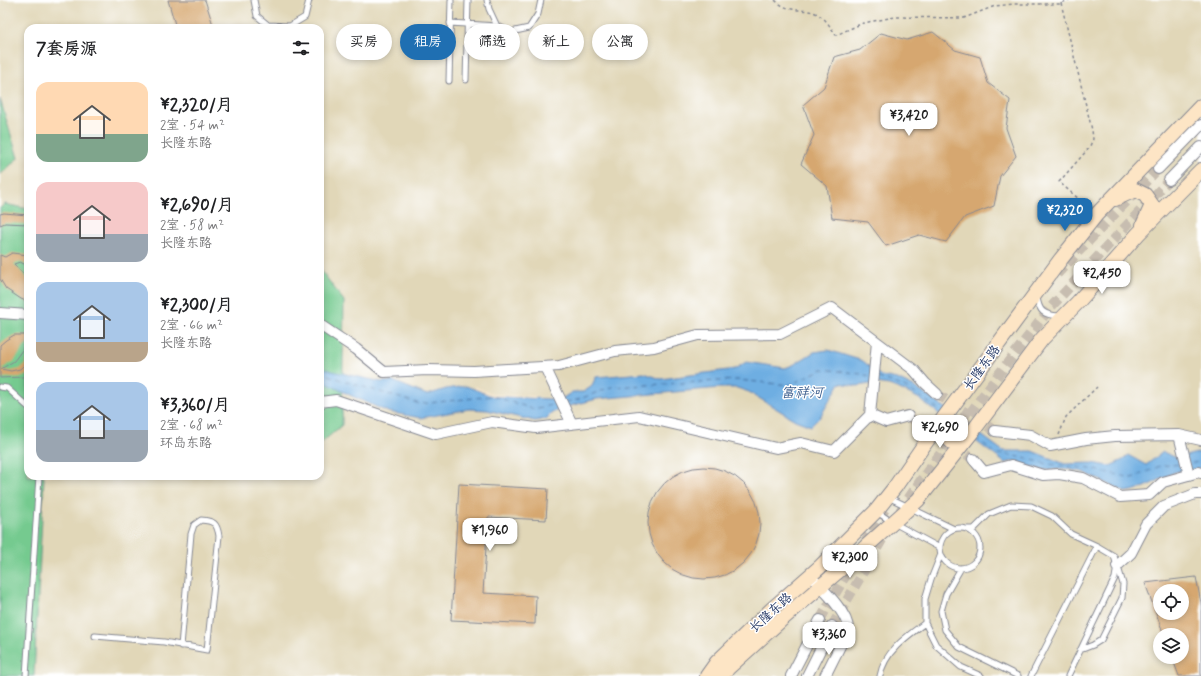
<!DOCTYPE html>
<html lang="zh">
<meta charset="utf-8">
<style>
body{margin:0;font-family:Mynerve,"LXGW WenKai TC",sans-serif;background:#f2f2f2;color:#202124;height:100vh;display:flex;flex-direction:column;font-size:15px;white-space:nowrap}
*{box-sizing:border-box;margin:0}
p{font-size:13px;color:#757577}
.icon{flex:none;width:22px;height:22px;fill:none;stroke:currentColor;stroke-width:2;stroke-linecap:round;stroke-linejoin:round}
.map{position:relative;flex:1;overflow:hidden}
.sheet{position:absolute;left:24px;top:24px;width:300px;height:456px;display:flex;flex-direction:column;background:#fff;border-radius:12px;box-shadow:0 2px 6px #0003}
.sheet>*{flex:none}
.hud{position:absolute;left:336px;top:24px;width:380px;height:36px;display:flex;gap:8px}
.buttons{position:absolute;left:1153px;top:584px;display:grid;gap:8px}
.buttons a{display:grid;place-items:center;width:36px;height:36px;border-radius:50%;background:#fff;box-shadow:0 2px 6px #0003;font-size:20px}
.price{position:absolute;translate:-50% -34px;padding:0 9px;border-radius:8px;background:#fff;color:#222;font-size:13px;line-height:26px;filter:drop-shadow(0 1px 2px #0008)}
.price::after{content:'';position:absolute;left:50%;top:24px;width:12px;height:9px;margin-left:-6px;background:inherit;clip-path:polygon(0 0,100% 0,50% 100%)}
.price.selected{background:#1f6fb2;color:#fff}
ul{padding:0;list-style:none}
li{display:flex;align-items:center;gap:12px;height:100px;padding:0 12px}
li span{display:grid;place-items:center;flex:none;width:112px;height:80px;border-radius:12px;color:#555}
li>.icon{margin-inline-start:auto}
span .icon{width:48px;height:48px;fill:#fffc;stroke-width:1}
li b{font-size:17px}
h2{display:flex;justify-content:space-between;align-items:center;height:48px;padding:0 12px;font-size:17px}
.tag{padding:0 14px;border-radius:18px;background:#fff;box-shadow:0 2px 6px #0003;font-size:14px;line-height:36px}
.tag.selected{background:#1f6fb2;color:#fff}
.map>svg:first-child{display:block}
.built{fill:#e1d7b8;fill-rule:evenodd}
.green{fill:#74ca8f;stroke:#487c76}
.water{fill:#6eaee2;stroke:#446ea0}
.pier{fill:#f2e1c5}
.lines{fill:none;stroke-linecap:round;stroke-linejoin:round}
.ferry{stroke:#385b8c;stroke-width:1;stroke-dasharray:5 4;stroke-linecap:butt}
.building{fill:#d6a76f;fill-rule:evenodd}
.street-tunnel{stroke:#c7bdb0;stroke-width:10;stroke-dasharray:10 5;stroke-linecap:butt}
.lane-casing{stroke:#868892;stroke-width:7}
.street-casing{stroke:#868892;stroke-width:12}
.secondary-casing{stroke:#868892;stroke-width:16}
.path{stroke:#868892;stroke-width:1.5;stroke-dasharray:3 3;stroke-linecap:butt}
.lane{stroke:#fff;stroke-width:5}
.street{stroke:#fff;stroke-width:10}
.secondary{stroke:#fde5c5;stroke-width:14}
.labels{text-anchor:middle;stroke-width:3;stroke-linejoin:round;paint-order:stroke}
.street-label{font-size:13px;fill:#1b2f5e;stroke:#fff}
.water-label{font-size:14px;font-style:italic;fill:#385b8c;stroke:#fff}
</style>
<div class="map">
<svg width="1201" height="676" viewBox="0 0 1201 676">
<rect width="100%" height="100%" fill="#fff"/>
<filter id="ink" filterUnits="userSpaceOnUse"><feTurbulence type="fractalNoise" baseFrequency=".025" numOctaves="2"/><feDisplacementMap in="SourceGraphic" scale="8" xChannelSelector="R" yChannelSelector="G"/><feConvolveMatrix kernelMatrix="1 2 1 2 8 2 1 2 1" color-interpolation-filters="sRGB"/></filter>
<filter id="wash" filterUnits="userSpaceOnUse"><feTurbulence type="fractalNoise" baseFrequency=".012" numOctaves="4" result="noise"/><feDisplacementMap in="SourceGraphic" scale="16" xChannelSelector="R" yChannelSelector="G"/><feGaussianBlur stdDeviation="0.9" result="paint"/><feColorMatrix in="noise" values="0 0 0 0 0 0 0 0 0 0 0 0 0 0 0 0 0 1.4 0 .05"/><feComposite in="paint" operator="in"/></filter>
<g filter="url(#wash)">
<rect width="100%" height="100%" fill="#f2e1c5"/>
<path class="built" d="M0,0H1201V676H0ZM28,28H320V476H28ZM1160,591H1182V613H1160ZM1160,635H1182V657H1160Z"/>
<path class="green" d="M0,99L18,158L0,175Z
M5,204L28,209V476H44L34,676H0V208Z
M320,269L344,301L342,425L320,444Z"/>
<path class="water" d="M828,350L863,361L881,376L897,379L914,387L935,401L1003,451H1032L1065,464L1091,463L1110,466L1123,460L1128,455L1146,465L1163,452L1177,458L1201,452V468L1175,472L1145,487L1132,491L1125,492L1083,472L1068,469L1041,470L1015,461L1005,463L918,398L902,390L889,385L876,383L857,386L840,383L820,417L811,426L795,420L749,392L737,388H720L597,399L562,408L552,413L546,419L535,421L487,410L469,409L421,418L388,412L352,396L320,380V366L332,371L382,382L393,381L427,395L446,389L466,386L493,396L550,399L563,398L572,392H583L591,387L596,377L644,373L661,379L735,369L746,362L785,368L793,365L814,352Z"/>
<path class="pier" d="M475,386L493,394L535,396V398L493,396L475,389Z"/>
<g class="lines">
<path class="ferry" d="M320,372L344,381L420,404L493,396L533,409L557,404
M878,378C904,384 919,395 940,411
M566,402L577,400L611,387L737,380L790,385L822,369L856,373L869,376
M950,419L966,430
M976,438L997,454L1011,455L1048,464L1091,469L1132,478L1160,466L1181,464
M1192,463L1201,462"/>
</g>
<g id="blocks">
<path class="building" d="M168,0H205L214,28H176Z
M933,32L955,50L980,57L988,83L1010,100L1006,128L1016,156L1000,176L994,206L965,217L946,242L919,235L886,246L868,222L832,218L827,186L801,164L814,135L803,105L824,87L834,57L860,50L881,33L907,40Z
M4,213L28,215V224L5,223L0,225V214Z
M12,253L28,255V266L20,262L14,264L28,279V302L21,299L6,289L0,279V255L5,257Z
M14,335H28V342L14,361L1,369L11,371L20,369L25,364L28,358V374L23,377L0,378V345L6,340Z
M648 523a56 56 0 1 1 112 0a56 56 0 1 1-112 0Z
M459,484L548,489L546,520L488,517L483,593L536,596L535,624L451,620Z
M1196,577L1201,603V676H1179L1172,657H1182V635H1164L1145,583ZM1160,591H1182V613H1160Z"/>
</g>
</g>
<g filter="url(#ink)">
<use href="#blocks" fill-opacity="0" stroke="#868892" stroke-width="1"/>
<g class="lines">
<path class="street-tunnel" d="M1057,274L1158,169
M937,394L995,431
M908,416L938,436
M954,446L973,459
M900,511L921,480L998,375L1051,307L1169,180
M864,544L887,506
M820,620L853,563
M832,626L886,533"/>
<defs>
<path id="lane" d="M254,0L257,16L268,25L290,26L305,17L309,0
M487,0L489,9L497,26
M450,23L497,26L511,32L529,28L538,14L541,0
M466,80L468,0
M449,81L451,0
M1037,297C1039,312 1044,315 1059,316L1060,315
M0,387L7,388L28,407
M888,497L954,529
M877,512L892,522L940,548
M940 548a20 20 0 1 1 40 0a20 20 0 1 1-40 0Z
M967,529H974L989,514L1011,505L1031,506L1052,516L1071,534L1097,546L1114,556L1117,566L1115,578L1068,676
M941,554L931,579L925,599V623L936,645L961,667L981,676
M961,568L946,594L941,611L945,630L959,647L1018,676
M95,636L164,642L207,650L219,536C217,523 214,521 201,520L194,525L191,534L181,646
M1080,650L1093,645L1101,640L1122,598L1123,584L1118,567
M26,676L39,476
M880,676C884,652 907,636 925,623
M1031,676L1097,546"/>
<path id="street" d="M1158,169L1201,125
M1169,180L1201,147
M0,313L28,315
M320,325L356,349L384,372L428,370L474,371L559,366L615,351L654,347L698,335L780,334L832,308L914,370L925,383L937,394
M545,367L572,424
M320,402L336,400L436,434L492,422L536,428L639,416L776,448L801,443L834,451L870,415L886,422L908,416
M870,415L877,342
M995,431L1030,435L1050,446L1086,439L1115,436L1179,435L1201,440
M1179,435L1189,475
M973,459L984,472L1011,465L1043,475L1059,474L1083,478L1120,497L1149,495L1163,482L1199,472L1201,473
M1117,566L1131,553L1146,524L1164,506L1195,494H1201
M816,582C827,593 849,615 848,630L825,676
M791,676L820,620
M807,676L832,626"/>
<path id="secondary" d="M1115,199L1135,190L1145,195L1152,205L1143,225
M941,423L944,435L953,443L964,442
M707,676L717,662L772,609L821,566L876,511L895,487L926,442L1061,259L1096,215L1201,106
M722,676L728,668L780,621L841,569L918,500L976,427L1042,339L1078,302L1138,234L1201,170"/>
</defs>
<use href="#lane" class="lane-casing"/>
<use href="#street" class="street-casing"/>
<use href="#secondary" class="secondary-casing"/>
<path class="path" d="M775,0C790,15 805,6 819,15C826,19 831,28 836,35L863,23L895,17L964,18L995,6L1014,4H1059L1069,0
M1061,3L1092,130L1093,139L1089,148L1059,182L1087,206
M1059,435L1066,417L1097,387"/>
<use href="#lane" class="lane"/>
<use href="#street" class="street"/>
<use href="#secondary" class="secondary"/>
</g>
</g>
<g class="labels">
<g class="street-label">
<text transform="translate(981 367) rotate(-54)" y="5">长隆东路</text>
<text transform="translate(770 612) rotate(-42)" y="5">长隆东路</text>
</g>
<g class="water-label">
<text x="802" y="397">富祥河</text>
</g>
</g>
</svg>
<div class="buttons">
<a><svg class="icon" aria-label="locate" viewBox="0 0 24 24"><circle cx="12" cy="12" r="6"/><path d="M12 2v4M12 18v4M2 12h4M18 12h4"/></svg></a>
<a><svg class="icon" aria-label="layers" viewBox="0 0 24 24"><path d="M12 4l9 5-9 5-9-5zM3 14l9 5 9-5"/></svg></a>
</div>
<b class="price" style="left:909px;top:137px">¥3,420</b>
<b class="price selected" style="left:1065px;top:232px">¥2,320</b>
<b class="price" style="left:1102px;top:295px">¥2,450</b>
<b class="price" style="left:940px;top:449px">¥2,690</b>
<b class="price" style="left:490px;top:552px">¥1,960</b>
<b class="price" style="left:850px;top:579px">¥2,300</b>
<b class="price" style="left:829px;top:656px">¥3,360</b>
<div class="hud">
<a class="tag">买房</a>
<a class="tag selected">租房</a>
<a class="tag">筛选</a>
<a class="tag">新上</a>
<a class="tag">公寓</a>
</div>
<section class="sheet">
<h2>7套房源<svg class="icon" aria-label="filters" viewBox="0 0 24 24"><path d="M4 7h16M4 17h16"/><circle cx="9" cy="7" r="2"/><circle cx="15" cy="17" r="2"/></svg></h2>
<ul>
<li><span style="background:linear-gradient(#ffd9b3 65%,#7fa58c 0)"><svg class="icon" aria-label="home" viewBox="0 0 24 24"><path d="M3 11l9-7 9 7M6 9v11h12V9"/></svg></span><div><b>¥2,320/月</b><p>2室 · 54 m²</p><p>长隆东路</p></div></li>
<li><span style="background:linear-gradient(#f6c9c9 65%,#9aa5b1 0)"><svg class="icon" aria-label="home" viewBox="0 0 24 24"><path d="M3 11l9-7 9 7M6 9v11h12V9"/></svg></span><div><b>¥2,690/月</b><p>2室 · 58 m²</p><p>长隆东路</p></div></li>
<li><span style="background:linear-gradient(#a9c7e8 75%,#b9a48a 0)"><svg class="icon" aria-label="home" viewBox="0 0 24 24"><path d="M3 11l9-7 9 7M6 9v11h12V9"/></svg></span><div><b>¥2,300/月</b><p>2室 · 66 m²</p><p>长隆东路</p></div></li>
<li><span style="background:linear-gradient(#a9c7e8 60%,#9aa5b1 0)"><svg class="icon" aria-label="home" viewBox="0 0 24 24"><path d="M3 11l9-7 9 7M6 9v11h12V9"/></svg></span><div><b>¥3,360/月</b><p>2室 · 68 m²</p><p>环岛东路</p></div></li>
</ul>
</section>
</div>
